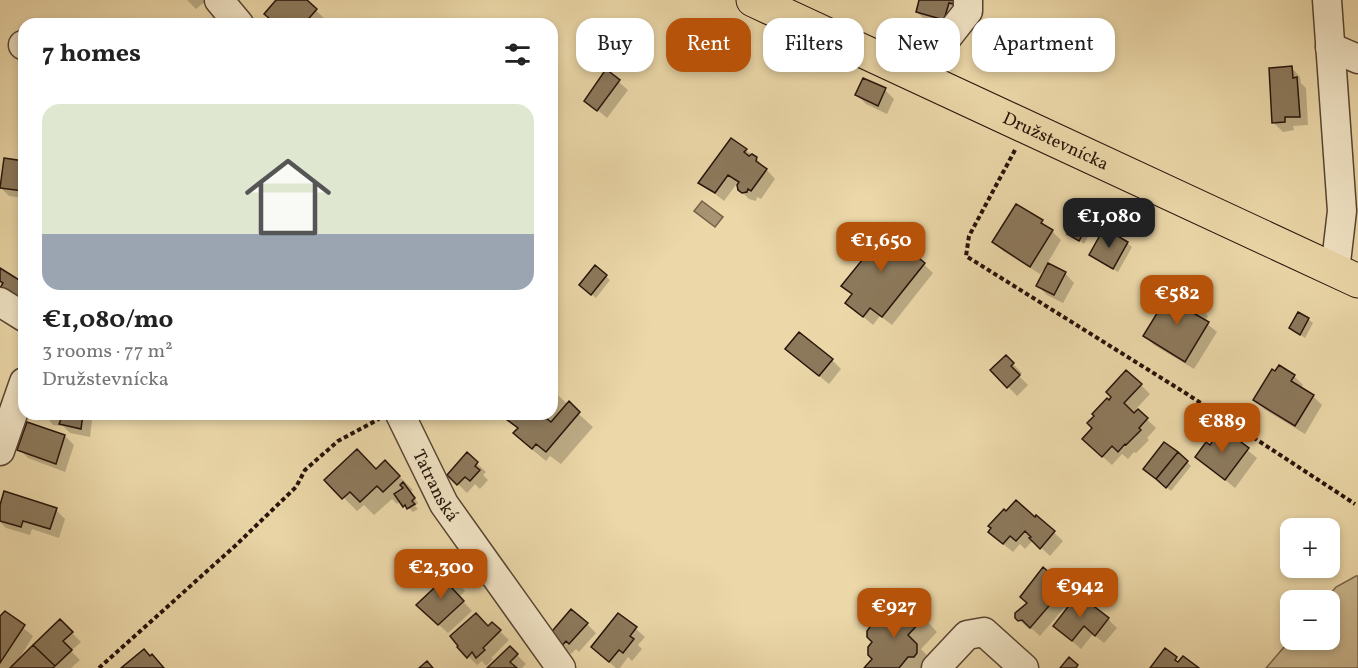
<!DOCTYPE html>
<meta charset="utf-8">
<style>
body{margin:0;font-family:Vollkorn,serif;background:#f2f2f2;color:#222;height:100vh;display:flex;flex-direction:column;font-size:22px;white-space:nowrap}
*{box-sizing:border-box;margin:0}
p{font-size:20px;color:#767676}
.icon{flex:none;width:33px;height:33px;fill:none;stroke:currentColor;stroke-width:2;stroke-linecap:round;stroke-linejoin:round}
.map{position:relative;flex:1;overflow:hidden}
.panel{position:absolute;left:18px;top:18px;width:540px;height:402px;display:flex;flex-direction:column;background:#fff;border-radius:18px;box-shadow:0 3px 9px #0003}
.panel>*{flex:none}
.hud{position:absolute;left:576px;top:18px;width:570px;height:54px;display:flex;gap:12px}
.fabs{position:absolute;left:1280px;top:518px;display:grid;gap:12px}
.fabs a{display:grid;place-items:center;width:60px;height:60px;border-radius:12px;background:#fff;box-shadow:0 3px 9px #0003;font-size:30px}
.price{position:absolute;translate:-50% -51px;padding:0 14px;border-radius:12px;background:#b45309;color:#fff;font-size:20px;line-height:39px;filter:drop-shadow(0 2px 3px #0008)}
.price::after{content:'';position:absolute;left:50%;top:36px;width:18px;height:14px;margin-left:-9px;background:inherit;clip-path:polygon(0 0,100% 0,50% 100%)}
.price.active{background:#222;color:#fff}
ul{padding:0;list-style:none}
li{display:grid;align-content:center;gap:12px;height:318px;padding:0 24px}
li+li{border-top:2px solid #e0e0e0}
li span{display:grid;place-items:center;height:186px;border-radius:18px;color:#555}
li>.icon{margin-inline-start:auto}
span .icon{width:108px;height:108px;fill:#fffc;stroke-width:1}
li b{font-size:26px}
h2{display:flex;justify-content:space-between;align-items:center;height:72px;padding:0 24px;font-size:26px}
.tag{padding:0 21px;border-radius:18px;background:#fff;box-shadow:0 3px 9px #0003;font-size:21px;line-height:54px}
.tag.active{background:#b45309;color:#fff}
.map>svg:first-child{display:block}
.green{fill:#cab68d;stroke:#78644c;stroke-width:1.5}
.water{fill:#a89472;stroke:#746048;stroke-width:1.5}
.shadow{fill:#0003;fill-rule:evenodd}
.building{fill:#8c795c;stroke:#26130a;stroke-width:1.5}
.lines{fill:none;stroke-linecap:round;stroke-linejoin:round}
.minor-casing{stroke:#574432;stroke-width:31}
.major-casing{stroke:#26130a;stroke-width:35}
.path{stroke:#26130a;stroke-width:4;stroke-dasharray:4.5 3;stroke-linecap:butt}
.minor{stroke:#f2e5c6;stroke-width:28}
.major{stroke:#ebd7a8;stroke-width:33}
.labels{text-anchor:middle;stroke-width:5;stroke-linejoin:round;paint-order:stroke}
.street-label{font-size:18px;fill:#26130a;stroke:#f2e5c6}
</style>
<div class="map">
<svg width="1358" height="668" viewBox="0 0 1358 668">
<rect width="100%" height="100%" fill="#ebd7a8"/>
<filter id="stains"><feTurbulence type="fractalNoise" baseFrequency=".00333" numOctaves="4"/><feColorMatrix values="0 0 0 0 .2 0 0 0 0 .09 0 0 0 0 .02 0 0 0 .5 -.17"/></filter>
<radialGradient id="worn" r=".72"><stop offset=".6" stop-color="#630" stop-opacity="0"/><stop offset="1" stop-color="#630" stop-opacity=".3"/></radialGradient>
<path class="green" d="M1356,576H1358V668H1266L1291,639H1329V600H1325L1336,587Z"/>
<path class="water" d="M702,201L723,217L715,227L694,211Z"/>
<path class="shadow" d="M187,0H207L196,9Z
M278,0H305L325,19L321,24H276Z
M921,0H970L953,28L926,21L917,12Z
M1291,67L1300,77L1301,83L1306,88L1308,125L1293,126L1294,130L1283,132L1274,123Z
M606,71L628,90L607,118L586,100Z
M864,80L885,90L894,99L887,114L866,104L857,95Z
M746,150L756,158L775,179L761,199L757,197L756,201L749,199L740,190L738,182L724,201L700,182Z
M5,160L24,163V198L9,196L0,187Z
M1042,222L1061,240L1047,264L1065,273L1074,283L1063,303L1047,295L1038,286L1046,270L1044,269L1040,274L1003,251L994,242Z
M1089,223L1093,227L1084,244L1069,233Z
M895,241L912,248L921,257L919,260L933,273L892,325L880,316L873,325L847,303L853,295L843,286L868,255Z
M1127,243L1132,247L1118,272L1091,255Z
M596,267L610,280L596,298L585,289Z
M0,270L24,285V305L0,283Z
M1199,307L1208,316L1205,322L1217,332L1194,369L1154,345L1145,336Z
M1308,319L1313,323L1305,338L1291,328Z
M796,357L832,360L841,369L829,384Z
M1006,357L1022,373L1019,376L1028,385L1017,396L992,370Z
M1294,376L1303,385L1301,388L1313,396L1322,405L1305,434L1264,409L1255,400Z
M1141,385L1150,394L1136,409L1156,428L1147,438L1149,440L1136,453L1134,452L1128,459L1122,454L1112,465L1093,448L1094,428L1109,402Z
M552,390L593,427L561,464L550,456L546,461L529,447L515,433L519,429L508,419L512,414H552Z
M44,414H86L92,420L90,437L70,433L63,426L53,425ZM53,416L68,421L53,419Z
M1208,417L1219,427L1207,442L1200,436Z
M28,424L65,436L74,445L65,472L28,458L19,449Z
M1223,430L1257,458L1235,488L1197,457L1210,447Z
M467,454L486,472L483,475L488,480L480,489L475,484L467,493L449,475Z
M1187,462L1191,466L1171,491L1149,473Z
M376,471L399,476L413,490L410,492L418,503L415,506L418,509L413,512L401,501L397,504L392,499L374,515L364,505L357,511L326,480Z
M0,510H56L65,519L59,538L32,529L30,535L6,528L0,522Z
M1006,513L1035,519L1037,517L1063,541L1050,556L1033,540L1025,549L1020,544L1013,552L999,541Z
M450,575L465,591L459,597L472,611L448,633L427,614Z
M1061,580L1077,599L1108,619L1117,628L1104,643L1093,634L1081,649L1064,634L1055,626L1067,610L1064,608L1040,636L1032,629H1029L1017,618Z
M5,613L33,636L16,664L60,621L81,642L71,651L80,660L71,668H0V619Z
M924,618L937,632L921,649L930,659L929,668H866L874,659L883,627Z
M492,624L509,640L491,658L493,659L486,666L482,661L477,665L459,647Z
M587,624L596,633L579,652L576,649L571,654L559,644Z
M636,629L645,637L638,645L642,649L632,661L628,657L620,668H616L602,656Z
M510,648L526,664L522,668H489Z"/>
<path class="building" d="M276,0H307L317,9L304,24H276L264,14Z
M919,0H958L957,5L949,3L944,20L916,12Z
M1292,66L1293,78L1297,77L1300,117H1285V122L1272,123L1269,68Z
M606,69L620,80L597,111L584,101Z
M863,78L886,88L878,106L855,95Z
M731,138L747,149L744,152L749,156L752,154L757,157L756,161L767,169L751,191L748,189L747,192L742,193L738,190L737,185L739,182L728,175L715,193L698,183Z
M4,158L24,161L23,191L0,188Z
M1016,204L1043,220L1041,223L1053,230L1030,267L992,242Z
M1078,214L1090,221L1079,241L1067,234Z
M879,226L895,239L898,235L913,247L910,251L925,263L882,317L870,308L863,317L845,303L852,294L841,286L867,254L857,246L872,228L875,230Z
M1104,228L1128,242L1113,269L1089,255Z
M1048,263L1066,272L1054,295L1036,286Z
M595,265L607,275L591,295L579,285Z
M0,268L24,283V291L18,300L0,288L3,283L0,281Z
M1172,289L1200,306L1195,314L1209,322L1185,362L1143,336Z
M1298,312L1309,318L1300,335L1289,328Z
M799,332L833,359L819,376L785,349Z
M1006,355L1014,363L1011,366L1020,375L1007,388L990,370Z
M1279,365L1295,375L1291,381L1314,395L1295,426L1253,400L1272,369L1275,371Z
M1126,370L1142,384L1124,403L1134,413L1138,409L1148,418L1139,428L1141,430L1126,445L1125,444L1118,452L1112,446L1102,457L1082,439L1092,428L1087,423L1094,416L1092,414L1107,398L1109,400L1111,397L1106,392Z
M569,401L580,412L546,452L536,444L532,449L513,433L518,428L506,419L510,414H541L551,422Z
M43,414H83L81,429L59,424L61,419L42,416Z
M1208,415L1216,422L1202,439L1194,432Z
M27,422L65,435L56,464L17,450Z
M1222,428L1249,448L1225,480L1195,457L1206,442L1210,445Z
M1164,442L1178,452L1156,479L1143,469Z
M357,449L376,469L385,460L400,476L383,492L377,486L360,502L350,492L342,499L324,480Z
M467,452L478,462L475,466L480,470L470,481L465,477L457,485L447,475Z
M1178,452L1188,461L1166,488L1156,479Z
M403,482L415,498L412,501L415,504L407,509L405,505L403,507L394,494L403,488L400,485Z
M4,491L57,508L50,529L23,521L21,527L0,521V505Z
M1016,500L1035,517L1036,515L1055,531L1040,549L1029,538L1031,537L1025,531L1016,541L1010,536L1003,544L988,532L991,528L988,526L1004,509L1006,511Z
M1043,567L1051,574L1052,572L1062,579L1060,582L1068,588L1056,602L1054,600L1030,628L1022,620L1018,621L1015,618V613L1027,603L1020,597Z
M450,573L458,581L451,587L464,601L438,625L416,605Z
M1078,594L1109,618L1095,636L1084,626L1072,641L1053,626Z
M905,600L925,617L908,635L917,644V653L914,657H908L899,668H864L872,659L868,655V647L872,642L867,637V631L873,623L883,626Z
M571,609L588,623L569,644L566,641L561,647L548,636Z
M5,611L25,625L0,663V616Z
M476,613L488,626L492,622L501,630L483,648L485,650L476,658L472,652L467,658L457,647L458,646L450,636Z
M618,613L637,627L630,636L634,639L623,653L619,650L609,662L591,647Z
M60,619L73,632L63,641L72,650L55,666L33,645Z
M33,645L55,666L53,668H10Z
M510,646L518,654L510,662L517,668H487Z
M1165,648L1177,657L1175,660L1178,662L1183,656L1199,668H1150Z
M144,649L150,656L152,654L164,668H121Z
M1069,657L1078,665L1076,668H1060Z
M427,661L433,668H419Z"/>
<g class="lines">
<defs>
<g id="minor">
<path d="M219,0L239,24"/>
<path d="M1327,0L1342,211L1335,271"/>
<path d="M23,45H24"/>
<path d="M1330,47L1358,59"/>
<path d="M917,76L968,11V0"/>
<path d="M0,302L24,317"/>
<path id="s1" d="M400,414L444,504L561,668"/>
<path d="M0,451L24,382"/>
<path d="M936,668L967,635L984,632L1024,668"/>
</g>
<g id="major">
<path id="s2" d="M753,0L1358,281"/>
</g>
</defs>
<use href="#minor" class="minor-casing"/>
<use href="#major" class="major-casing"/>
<path class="path" d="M1015,150L969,236L966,256L1187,394L1355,504
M99,668L235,546L296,487L305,470L338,441L379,419"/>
<use href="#minor" class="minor"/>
<use href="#major" class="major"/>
</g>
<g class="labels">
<g class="street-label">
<text dy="6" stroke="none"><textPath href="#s2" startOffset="334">Družstevnícka</textPath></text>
<text dy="6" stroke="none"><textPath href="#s1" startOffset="80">Tatranská</textPath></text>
</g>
</g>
<rect width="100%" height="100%" filter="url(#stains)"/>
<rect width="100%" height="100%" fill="url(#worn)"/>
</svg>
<div class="fabs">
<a>+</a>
<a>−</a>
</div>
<b class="price active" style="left:1109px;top:249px">€1,080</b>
<b class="price" style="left:881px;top:273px">€1,650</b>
<b class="price" style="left:1177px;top:326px">€582</b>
<b class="price" style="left:1222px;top:454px">€889</b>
<b class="price" style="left:441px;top:600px">€2,300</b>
<b class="price" style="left:1080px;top:619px">€942</b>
<b class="price" style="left:894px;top:639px">€927</b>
<div class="hud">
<a class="tag">Buy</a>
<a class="tag active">Rent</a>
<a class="tag">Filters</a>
<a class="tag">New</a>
<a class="tag">Apartment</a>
</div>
<section class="panel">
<h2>7 homes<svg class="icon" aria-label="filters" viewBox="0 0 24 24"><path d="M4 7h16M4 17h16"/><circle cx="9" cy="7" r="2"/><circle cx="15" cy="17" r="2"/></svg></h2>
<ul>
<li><span style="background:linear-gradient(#dfe7d0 70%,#9aa5b1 0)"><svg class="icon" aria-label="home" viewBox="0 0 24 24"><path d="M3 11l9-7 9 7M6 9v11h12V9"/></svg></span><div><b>€1,080/mo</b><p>3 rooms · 77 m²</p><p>Družstevnícka</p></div></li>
</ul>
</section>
</div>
